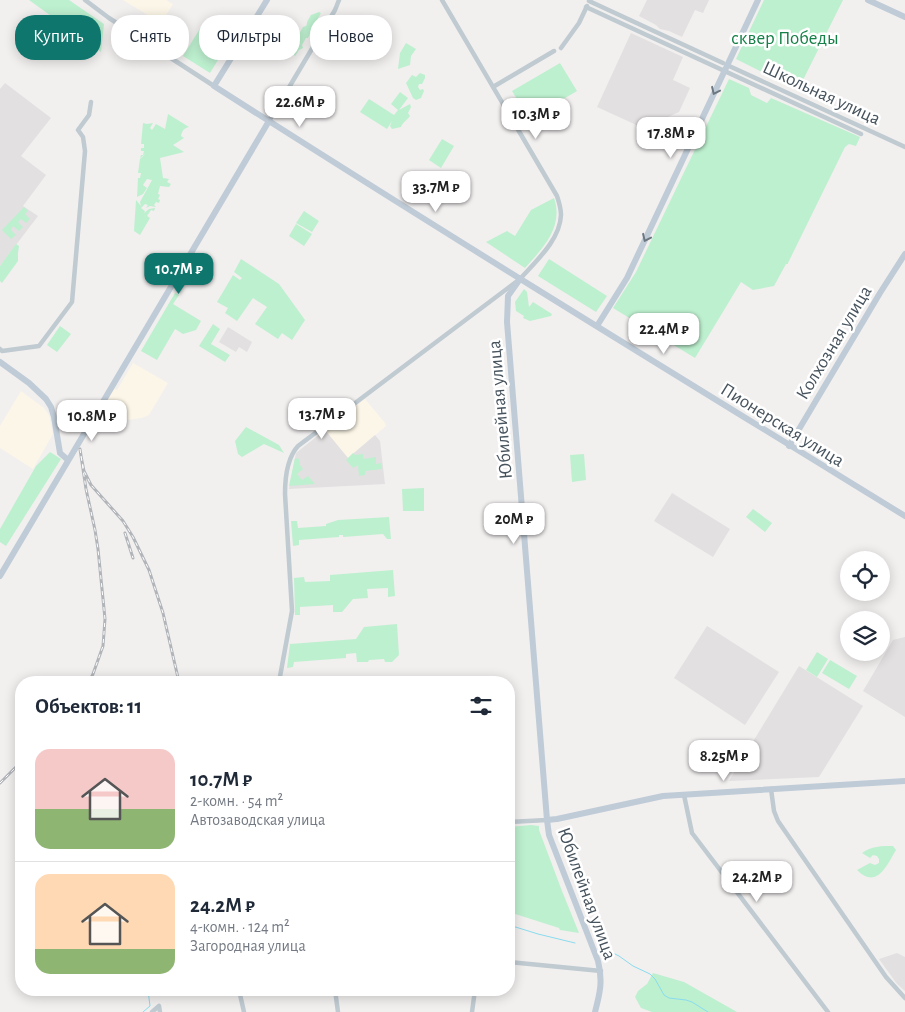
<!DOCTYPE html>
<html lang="ru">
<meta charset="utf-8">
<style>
body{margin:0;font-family:"Alegreya Sans",sans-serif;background:#f2f2f3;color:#1f2937;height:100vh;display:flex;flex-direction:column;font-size:19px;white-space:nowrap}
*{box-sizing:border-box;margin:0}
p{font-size:16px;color:#747a83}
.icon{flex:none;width:28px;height:28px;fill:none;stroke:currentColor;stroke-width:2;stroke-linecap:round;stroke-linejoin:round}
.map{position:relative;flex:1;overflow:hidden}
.panel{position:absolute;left:15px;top:676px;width:500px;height:320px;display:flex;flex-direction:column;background:#fff;border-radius:20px;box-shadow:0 2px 12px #0003}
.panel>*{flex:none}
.guide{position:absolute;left:15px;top:15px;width:500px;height:45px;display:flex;gap:10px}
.controls{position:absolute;left:840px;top:551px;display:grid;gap:10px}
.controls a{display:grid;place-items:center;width:50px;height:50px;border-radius:50%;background:#fff;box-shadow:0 2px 12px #0003;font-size:25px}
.price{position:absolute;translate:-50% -42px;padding:0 11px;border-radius:10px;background:#fff;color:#222;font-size:16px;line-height:32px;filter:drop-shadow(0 1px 2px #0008)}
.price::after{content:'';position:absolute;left:50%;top:30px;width:15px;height:11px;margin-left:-8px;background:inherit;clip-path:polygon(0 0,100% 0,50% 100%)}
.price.on{background:#0f766e;color:#fff}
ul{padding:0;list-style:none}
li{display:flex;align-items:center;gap:15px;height:125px;padding:0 20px}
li+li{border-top:1px solid #e0e1e3}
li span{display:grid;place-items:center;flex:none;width:140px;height:100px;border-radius:15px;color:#555}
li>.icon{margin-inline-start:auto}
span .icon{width:60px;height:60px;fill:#fffc;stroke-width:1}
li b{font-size:21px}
h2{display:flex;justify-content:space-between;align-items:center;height:60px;padding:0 20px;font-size:21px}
.chip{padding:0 18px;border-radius:20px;background:#fff;box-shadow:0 2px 12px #0003;font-size:18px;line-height:45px}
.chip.on{background:#0f766e;color:#fff}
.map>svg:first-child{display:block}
.commercial{fill:#fcf6e8}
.education{fill:#e3e0e1}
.green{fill:#bdf0cf}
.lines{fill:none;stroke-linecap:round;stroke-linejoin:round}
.stream{stroke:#89dcee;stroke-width:1}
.street{stroke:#bfcad1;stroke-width:4.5}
.secondary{stroke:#bfcbd6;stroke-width:6}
.rail-casing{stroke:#b1b5b9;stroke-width:3}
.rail{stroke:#fff;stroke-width:1;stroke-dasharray:4;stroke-linecap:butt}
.oneway{stroke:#6b7781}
.labels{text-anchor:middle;stroke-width:5;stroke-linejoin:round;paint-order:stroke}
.park-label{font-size:19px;fill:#158047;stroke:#fff}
.street-label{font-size:19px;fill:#47535d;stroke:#fff}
</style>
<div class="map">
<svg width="905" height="1012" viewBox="0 0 905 1012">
<rect width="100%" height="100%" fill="#f2efef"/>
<path class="commercial" d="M123,0H166L173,4L161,23Z
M133,363L168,383L149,415L142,418L121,421L108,417L105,403L114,389L117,390Z
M21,391L44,408L49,415L53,434L33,469L0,448V426Z
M365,399L385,423L386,426L348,458L325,430Z"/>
<path class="education" d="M647,0H709L703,13L695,10L682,37L669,31L660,29L656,25L639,16Z
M631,33L683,57L673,80L690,88L679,112L643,128L597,107Z
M5,83L51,118L21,156L46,175L23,206L38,216L0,266V89Z
M228,327L252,342L247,352L239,347L236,352L219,342Z
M325,430L348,458L375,435L380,441L385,484L289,489L296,453Z
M672,493L730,529L713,557L654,521Z
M707,626L779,672L745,725L674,678Z
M905,637V717L863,691L893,640Z
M799,666L863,706L819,777L729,781Z
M897,953L905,957V991L897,984L879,959Z"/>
<path class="green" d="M29,0H69L104,24L101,52Z
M764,0H843L798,90L736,59Z
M319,12L321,13L317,20L318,24L317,26L314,25C311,30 310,34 308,38H306L302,45L303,48L299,50L295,56L293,54L291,47L296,38H298L299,36V34L303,27L306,26L307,24V22L311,15Z
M213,26L232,37L210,73L183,56L201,27Z
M406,43L416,49L411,56L410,65L398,69L400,53Z
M560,63L577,91L529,119L512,91Z
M420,73L425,75V78L422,84H419L418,87L420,90L423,89L424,91L421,98L416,100L413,98L406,83L412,75L416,77Z
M729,79L749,88L751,95L767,103L771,98L860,137L856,146L849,144L845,147L788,263V264H786L774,286L753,290L741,282L695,358L613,308L636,272Z
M400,92L408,98L399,110L410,104L411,107L408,113L410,116C407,120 403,122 401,127L392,129L390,126L392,121L387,129L360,112L369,99L394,115L398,110L391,104Z
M168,114L189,127C184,128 182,131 181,136L184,138L173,145L184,152L160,158L163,178L169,179L167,182L171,184L169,187L160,186L158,194L160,195L158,199L160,200L159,203L156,202L154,205L156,207L150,206L146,208L148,205L145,204L141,208L145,211L144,213L149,209L155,208L154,211L151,210L147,216L150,218L140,235L134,231L136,200L141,206L140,202L152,180L147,179L143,185L147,188L143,194L137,197L138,178H140L141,173H138L140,159L146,153L140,158L141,155H143L144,151H141V148H144V144H141L143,123L147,124L153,123L150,128L152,130L156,124L165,129Z
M442,139L454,146L441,168L429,160Z
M554,198C564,227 543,248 525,268L486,242L507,231L515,236L531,210Z
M24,207L28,211L25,214L30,219L26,223L21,219L18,222L23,227L19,231L13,226L11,230L16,235L11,239L2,230Z
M304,211L319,221L312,232L296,223Z
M296,224L312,234L304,246L289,236Z
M16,244L19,246L18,253V261L2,283L0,281V266Z
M241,259L279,284L305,320L292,340L282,333L278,339L255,324L267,307L253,298L237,321L225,313L228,308L217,302L233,275L240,280L242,278L234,272Z
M549,259L607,296L596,312L538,276Z
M524,289L527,292L529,307L533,302L552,314L551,316L530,321L523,318L524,316L516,311L515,302Z
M175,293L179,295L173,304L201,321L196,330L183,334L175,329L157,360L141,351Z
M213,324L220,329L211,344L230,355L225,362L199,346Z
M60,326L71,334L57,352L47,345Z
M246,427L279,445L284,453L264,444L242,457L238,454L235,441Z
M50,452L61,459L6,546L0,542V529L36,466Z
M353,453L355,455L363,454V459L376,457V464L381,463L382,469L365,471V475L359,476L358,465L353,468L346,460Z
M584,454L586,480L572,482L570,455Z
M295,458L299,459L300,465L303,469L297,474L302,480L308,476L315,484L289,486Z
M424,488V511H403L402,489Z
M753,509L772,523L765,532L746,517Z
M389,517L391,539H387L383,534L343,537V535H339V537L299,540V545L293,546L291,521H297L298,528L326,526V524L338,520Z
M393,570L395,596L388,597V588L367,589L368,598L353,599L342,612H333V605L300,607V615H295L294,578L304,577L305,582L330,581V575Z
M397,624L399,655L392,662H385L384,659L369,660L368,662H357L356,653L346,654V658L294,662L293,667L287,668L290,644L356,639L364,627Z
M817,652L828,659L817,677L806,670Z
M830,660L857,676L849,689L822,673Z
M531,825L539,826V830L562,891L579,933L560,930L559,928L509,912V827Z
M893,846L896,850C887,865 877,890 857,870L870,863L875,865L879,863V859L877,856L873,855L870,858L862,853C871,846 882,846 893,846Z
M653,973L684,982L737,1012H652L641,1008L635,997L638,991L647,984Z"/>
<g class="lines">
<path class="stream" d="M509,925L538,934L575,943
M607,950L619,956L633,966L650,974L655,979L664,995L669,998L686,1000L692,1002L708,1012
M149,991L158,990
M143,1012L150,1006L148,990"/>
<path class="street" d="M85,0L109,18L214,86
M589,1L723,63
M586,7L861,134
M561,48L579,23L587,6
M727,65L905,147
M493,87L554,51
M269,121L335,10L339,0
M0,349L2,351L39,346L72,302L85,151L83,137L78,130L89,115L91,102
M279,682L292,611L285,494C285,479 287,458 298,446L520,279C536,261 560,240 561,215C561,208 559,202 557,196L442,0
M771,789L774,811L778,821L886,977L905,998
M684,795L692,833L828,1012
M509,822L547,820
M509,962L601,971
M239,990L244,1012
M335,990L338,1012
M152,1012L159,1006L160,1012
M472,1012L475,990"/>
<path class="secondary" d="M267,0L214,86C442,232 674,374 905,516
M868,0L905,17
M520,279L508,296L507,322L547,820L549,835L598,961C603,981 600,993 595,1012
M597,326L627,278L758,0
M0,362L29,383L46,399L51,407L54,417L60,453L68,460
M789,446L880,293L905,254
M0,576L269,121
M547,820L557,819L663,796L905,781"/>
<defs>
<path id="rail" d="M80,449L86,489L95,530L98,549L105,619L103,646L93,674L89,682
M81,456L84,471L91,485L123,521L133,537L149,570L163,613L179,682
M125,533L133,558
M0,783L21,762"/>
</defs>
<use href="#rail" class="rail-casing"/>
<use href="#rail" class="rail"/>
</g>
<defs><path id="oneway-chevron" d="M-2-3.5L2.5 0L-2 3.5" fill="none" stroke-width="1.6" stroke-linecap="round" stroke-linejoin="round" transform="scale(1.25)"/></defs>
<g class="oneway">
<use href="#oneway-chevron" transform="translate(715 91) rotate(115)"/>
<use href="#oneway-chevron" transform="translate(646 238) rotate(115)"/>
</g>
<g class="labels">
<g class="park-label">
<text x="785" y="44">сквер Победы</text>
</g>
<g class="street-label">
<text transform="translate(822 92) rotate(25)" y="7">Школьная улица</text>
<text transform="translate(833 342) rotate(-59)" y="7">Колхозная улица</text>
<text transform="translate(499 410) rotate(-95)" y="7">Юбилейная улица</text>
<text transform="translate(783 424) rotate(32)" y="7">Пионерская улица</text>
<text transform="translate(588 893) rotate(70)" y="7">Юбилейная улица</text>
</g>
</g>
</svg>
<div class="controls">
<a><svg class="icon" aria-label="locate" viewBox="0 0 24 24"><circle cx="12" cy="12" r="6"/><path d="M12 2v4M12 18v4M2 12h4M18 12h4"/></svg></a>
<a><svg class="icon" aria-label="layers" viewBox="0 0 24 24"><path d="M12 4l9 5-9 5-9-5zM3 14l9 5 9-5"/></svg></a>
</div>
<b class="price" style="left:300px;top:128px">22.6M ₽</b>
<b class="price" style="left:536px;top:140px">10.3M ₽</b>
<b class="price" style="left:671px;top:159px">17.8M ₽</b>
<b class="price" style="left:436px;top:213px">33.7M ₽</b>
<b class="price on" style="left:179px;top:295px">10.7M ₽</b>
<b class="price" style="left:664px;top:355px">22.4M ₽</b>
<b class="price" style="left:322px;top:440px">13.7M ₽</b>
<b class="price" style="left:92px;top:442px">10.8M ₽</b>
<b class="price" style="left:514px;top:545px">20M ₽</b>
<b class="price" style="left:724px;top:782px">8.25M ₽</b>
<b class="price" style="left:757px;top:903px">24.2M ₽</b>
<div class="guide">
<a class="chip on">Купить</a>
<a class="chip">Снять</a>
<a class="chip">Фильтры</a>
<a class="chip">Новое</a>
</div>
<section class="panel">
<h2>Объектов: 11<svg class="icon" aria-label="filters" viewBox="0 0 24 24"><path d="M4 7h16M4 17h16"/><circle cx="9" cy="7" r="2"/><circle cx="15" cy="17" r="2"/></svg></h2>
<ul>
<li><span style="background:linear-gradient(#f6c9c9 60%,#8fb573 0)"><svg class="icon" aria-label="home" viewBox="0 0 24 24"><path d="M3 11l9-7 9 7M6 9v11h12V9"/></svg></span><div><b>10.7M ₽</b><p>2-комн. · 54 m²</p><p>Автозаводская улица</p></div></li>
<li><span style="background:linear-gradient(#ffd9b3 75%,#8fb573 0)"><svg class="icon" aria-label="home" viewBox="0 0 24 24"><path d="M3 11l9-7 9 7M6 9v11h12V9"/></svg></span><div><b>24.2M ₽</b><p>4-комн. · 124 m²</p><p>Загородная улица</p></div></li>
</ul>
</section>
</div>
